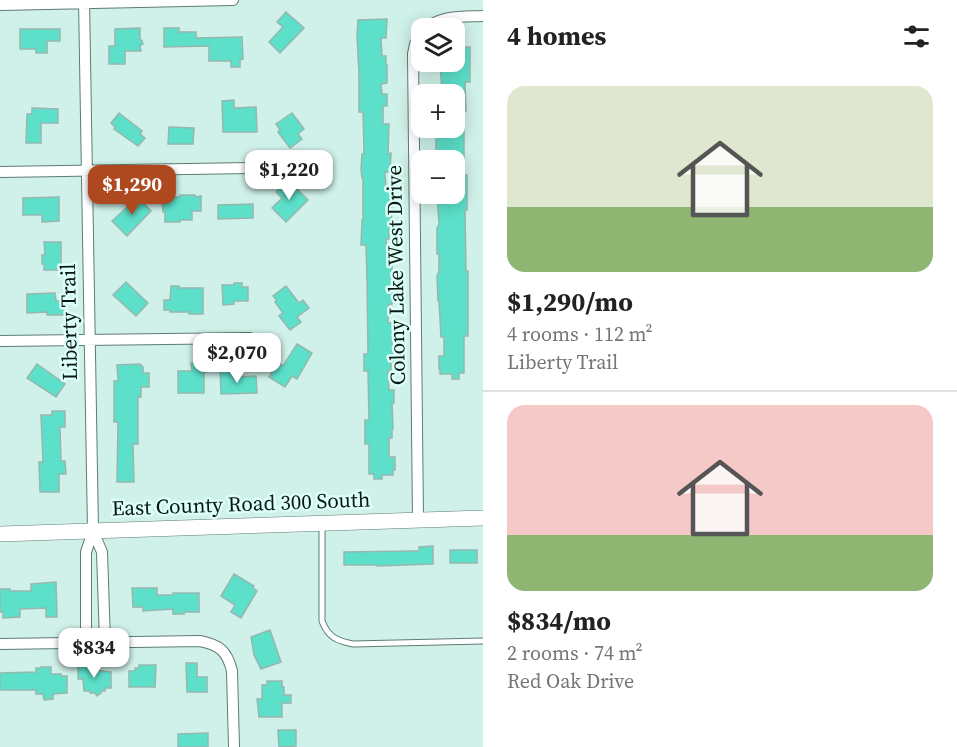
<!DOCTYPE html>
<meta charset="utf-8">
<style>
body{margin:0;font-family:"Source Serif 4",serif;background:#f6f6f6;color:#222;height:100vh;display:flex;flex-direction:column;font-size:22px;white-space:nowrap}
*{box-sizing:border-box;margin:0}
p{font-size:20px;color:#767676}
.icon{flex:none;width:33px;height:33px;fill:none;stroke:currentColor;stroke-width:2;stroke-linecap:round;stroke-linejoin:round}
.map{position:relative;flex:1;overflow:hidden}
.sheet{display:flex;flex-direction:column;background:#fff;width:474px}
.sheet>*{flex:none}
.fabs{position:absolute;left:411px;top:18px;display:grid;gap:12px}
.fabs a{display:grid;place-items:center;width:54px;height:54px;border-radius:12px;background:#fff;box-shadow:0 3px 15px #0003;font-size:30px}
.price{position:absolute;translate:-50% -51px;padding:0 14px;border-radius:12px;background:#fff;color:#222;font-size:20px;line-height:39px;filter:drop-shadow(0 2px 3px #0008)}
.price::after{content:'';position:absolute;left:50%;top:36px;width:18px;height:14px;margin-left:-9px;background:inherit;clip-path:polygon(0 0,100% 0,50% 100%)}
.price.active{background:#ae481f;color:#fff}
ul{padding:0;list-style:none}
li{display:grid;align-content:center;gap:12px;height:318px;padding:0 24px}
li+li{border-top:2px solid #e0e0e0}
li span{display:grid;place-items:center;height:186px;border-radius:18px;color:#555}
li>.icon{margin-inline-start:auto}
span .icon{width:108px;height:108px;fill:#fffc;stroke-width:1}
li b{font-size:26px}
h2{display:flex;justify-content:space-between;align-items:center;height:72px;padding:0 24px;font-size:26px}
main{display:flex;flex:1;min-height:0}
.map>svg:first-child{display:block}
.building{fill:#5ce0ca;stroke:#96b7af;stroke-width:1.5}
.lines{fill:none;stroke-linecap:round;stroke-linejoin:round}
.lane-casing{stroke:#5d7c75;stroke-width:7}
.street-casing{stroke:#5d7c75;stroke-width:12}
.secondary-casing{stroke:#5d7c75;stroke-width:16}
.lane{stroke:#fff;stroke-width:5}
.street{stroke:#fff;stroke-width:10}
.secondary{stroke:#fff;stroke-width:15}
.labels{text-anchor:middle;stroke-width:5;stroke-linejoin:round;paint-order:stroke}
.street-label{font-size:21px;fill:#0a1714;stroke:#dcfff7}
</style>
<main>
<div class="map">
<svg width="483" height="747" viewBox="0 0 483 747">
<rect width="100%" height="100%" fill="#cff1e9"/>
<path class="building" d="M286,12L304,28L280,53L269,42L283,27L277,22Z
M387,19L386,38H381L382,56H386V65H387V83L381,84L382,94H387V106H383V124H389L388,154L391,153L390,172H385L386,190H390V199H392L391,230H389V239H386L387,257H392V270H391V292H392V304L388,305V323H393V336H392L393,362H391V371H388L389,390H394V403H392L393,429H392V438H389V457H395V470H393V475H382V479H374V474H369V444H365V420H369L368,371H364V354H368L367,280L366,245H361L362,220H363V178H362L361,170L362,154H364L363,112H359V74L357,36L358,20Z
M140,28V39L142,41L143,44L140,46L141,51H125V64H109V46H115V29Z
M164,28H179V32H196V38L242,37L243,59L240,60V67H231V61H209V46L164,47Z
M20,29H60V41H47V53H36V49H20Z
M454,47H470V82H465L466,111H454V94H442L440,62H454Z
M234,100V108L256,107L257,132H223L222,101Z
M32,108L58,109V123H41V143H26L27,114H32Z
M119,113L142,131L140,134L145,138L138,146L114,129L115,127L111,123Z
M292,113L304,129L298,134L302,139L290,148L278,132L280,130L276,124Z
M464,126V175H467V210H465L466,271H468V336H464V373H459V379H452V374H440V369H439V356H444V337H441L439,301H438L437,276L439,271V254H437V228L439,224L437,194H454V160H437V157H436V132H437V128Z
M169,127L194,128L193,144H168Z
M288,180L308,200L286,222L272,208L282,198L276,192Z
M180,195H195V197L201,196V211H192V220H180V222H165V212H163L162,197H180Z
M59,197V221L42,222V215H23V198Z
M138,197L151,211L127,236L112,221Z
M253,204V218L218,219V205Z
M44,242H61V270H44V264H42V255H45Z
M126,282L148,303L136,316L113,295Z
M234,283H242V287H248V301H234V304L223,305L222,285H234Z
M171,286H179V288H203V314H189V312H170V310H164V300H170Z
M286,286L299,303L303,300L309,308L297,317L301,322L290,330L279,316L283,313L275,302L277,301L273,296Z
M55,293L56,301H63L64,315H47V312L27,313V294Z
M297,344L312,353L297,379L292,376L285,387L269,377L278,362L283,366Z
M191,363H206V372H204V393H178V371H192Z
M37,364L65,384L56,397L27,378Z
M140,364L143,367V373H149V387H141V397H138V444H133L134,482H117L118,422H114V381H118L117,365Z
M220,371H233V377L256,376L257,393L221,394Z
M52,411H65V427H60L61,461H65L66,474H59V492H40L39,462H43L41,415H52Z
M433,546V564L377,566V565H344V552L413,551H419V547Z
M450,550H477V563H450Z
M234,574L254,586L253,588L257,591L241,618L231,612L235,605L221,596Z
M56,582L57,617H46V608L20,609V617L3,618V612H0V589H10V591H31V584Z
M132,588H157V595H173V593H199V612H184V614H173V609L143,611V607H133Z
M270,630L281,662L261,669L254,655L251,637Z
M186,663H197V677H207V692H187Z
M83,665H95V670L111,672V688H105V691H101V693L97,696L95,693H90V691H84L83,679H78V666Z
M139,665H156L155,687H129V671H135V668H139Z
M41,667H51V674H61V676H67V693L53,694V699L44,700L43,694H36V690H0V673L36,672V668H41Z
M267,681H282V687H284V695H291V703H282V717H259L257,699H262V685H267Z
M278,730H296V746L279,747Z
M208,733V747H178V734Z"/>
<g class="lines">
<defs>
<path id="lane" d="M322,524V621C328,637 337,641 353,644L483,641"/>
<path id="street" d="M84,0L93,531L102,552L105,642
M0,5L233,0
M426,28C443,15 463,17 483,16
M0,172L251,168
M0,341L250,338
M418,519L413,54L415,44L422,33
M86,642V552L93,531
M0,644L200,641C220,645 227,651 232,671L234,747"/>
<path id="secondary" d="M0,534L483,518"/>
</defs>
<use href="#lane" class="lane-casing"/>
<use href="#street" class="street-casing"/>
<use href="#secondary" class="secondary-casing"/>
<use href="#lane" class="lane"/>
<use href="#street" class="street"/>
<use href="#secondary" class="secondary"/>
</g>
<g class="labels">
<g class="street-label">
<text transform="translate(396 275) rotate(-91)" y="7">Colony Lake West Drive</text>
<text transform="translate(69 322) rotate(-91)" y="7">Liberty Trail</text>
<text transform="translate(241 504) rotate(-2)" y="7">East County Road 300 South</text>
</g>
</g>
</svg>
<div class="fabs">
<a><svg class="icon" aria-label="layers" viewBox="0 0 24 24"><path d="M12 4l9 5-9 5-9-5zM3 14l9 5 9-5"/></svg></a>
<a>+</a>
<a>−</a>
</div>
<b class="price" style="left:289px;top:201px">$1,220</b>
<b class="price active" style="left:132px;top:216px">$1,290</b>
<b class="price" style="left:237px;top:384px">$2,070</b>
<b class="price" style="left:94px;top:679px">$834</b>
</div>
<section class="sheet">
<h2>4 homes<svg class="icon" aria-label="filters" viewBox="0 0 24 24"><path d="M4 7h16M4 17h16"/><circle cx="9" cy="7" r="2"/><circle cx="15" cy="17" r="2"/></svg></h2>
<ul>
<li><span style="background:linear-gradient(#dfe7d0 65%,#8fb573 0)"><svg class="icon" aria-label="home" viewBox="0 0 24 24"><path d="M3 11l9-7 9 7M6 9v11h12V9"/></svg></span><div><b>$1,290/mo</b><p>4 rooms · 112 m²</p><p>Liberty Trail</p></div></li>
<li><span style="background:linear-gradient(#f6c9c9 70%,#8fb573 0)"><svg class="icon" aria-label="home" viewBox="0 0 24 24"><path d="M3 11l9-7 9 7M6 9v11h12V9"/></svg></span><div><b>$834/mo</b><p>2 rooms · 74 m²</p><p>Red Oak Drive</p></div></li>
</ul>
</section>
</main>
